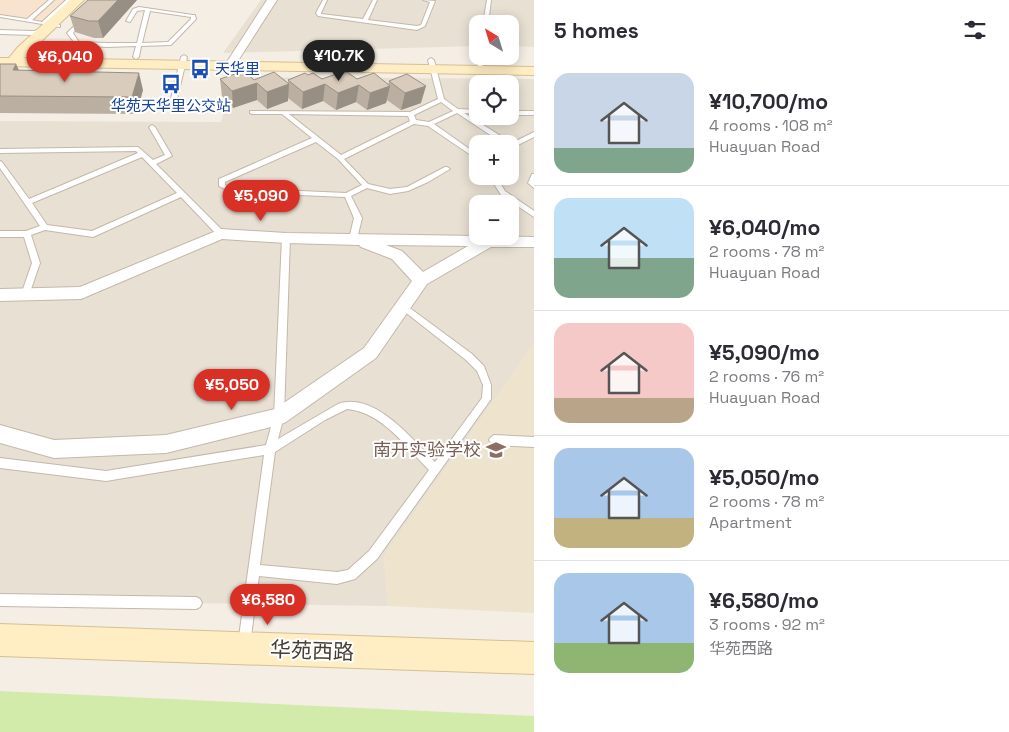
<!DOCTYPE html>
<meta charset="utf-8">
<style>
body{margin:0;font-family:"Space Grotesk","Noto Sans SC",sans-serif;background:#f2f2f3;color:#2b2b33;height:100vh;display:flex;flex-direction:column;font-size:19px;white-space:nowrap}
*{box-sizing:border-box;margin:0}
p{font-size:16px;color:#7c7c81}
.icon{flex:none;width:28px;height:28px;fill:none;stroke:currentColor;stroke-width:2;stroke-linecap:round;stroke-linejoin:round}
.map{position:relative;flex:1;overflow:hidden}
.panel{display:flex;flex-direction:column;background:#fff;width:475px}
.panel>*{flex:none}
.needle{width:32px;rotate:322deg}
.buttons{position:absolute;left:469px;top:15px;display:grid;gap:10px}
.buttons a{display:grid;place-items:center;width:50px;height:50px;border-radius:10px;background:#fff;box-shadow:0 2px 12px #0003;font-size:25px}
.price{position:absolute;translate:-50% -42px;padding:0 11px;border-radius:18px;background:#d93025;color:#fff;font-size:16px;line-height:32px;filter:drop-shadow(0 1px 2px #0008)}
.price::after{content:'';position:absolute;left:50%;top:30px;width:15px;height:11px;margin-left:-8px;background:inherit;clip-path:polygon(0 0,100% 0,50% 100%)}
.price.active{background:#222;color:#fff}
ul{padding:0;list-style:none}
li{display:flex;align-items:center;gap:15px;height:125px;padding:0 20px}
li+li{border-top:1px solid #e1e1e2}
li span{display:grid;place-items:center;flex:none;width:140px;height:100px;border-radius:15px;color:#555}
li>.icon{margin-inline-start:auto}
span .icon{width:60px;height:60px;fill:#fffc;stroke-width:1}
li b{font-size:21px}
h2{display:flex;justify-content:space-between;align-items:center;height:60px;padding:0 20px;font-size:21px}
main{display:flex;flex:1;min-height:0}
.map>svg:first-child{display:block}
.residential{fill:#e8e0d2;fill-rule:evenodd}
.commercial{fill:#f8e3ce}
.education{fill:#eee3cd}
.green{fill:#d2ebaa}
.lines{fill:none;stroke-linecap:round;stroke-linejoin:round}
.lane-casing{stroke:#c3b8aa;stroke-width:2}
.street-casing{stroke:#c3b8aa;stroke-width:2}
.secondary-casing{stroke:#d7c091;stroke-width:2}
.lane{fill:#fff;fill-rule:evenodd}
.street{fill:#fff;fill-rule:evenodd}
.secondary{fill:#ffedc3;fill-rule:evenodd}
.wall{fill:#bbafa2}
.shaded-wall{fill:#988f84}
.building{fill:#d9ccbc;stroke:#988f84}
.labels{text-anchor:middle;stroke-width:4;stroke-linejoin:round;paint-order:stroke}
.far-transit-label{font-size:15px;fill:#164399;stroke:#fff;text-anchor:start}
.education-label{font-size:18px;fill:#785e54;stroke:#fff;text-anchor:end}
.near-street-label{font-size:21px;fill:#463e34;stroke:#fff}
</style>
<main>
<div class="map">
<svg width="534" height="732" viewBox="0 0 534 732">
<rect width="100%" height="100%" fill="#f4eee5"/>
<path class="residential" d="M261,0H534V47L510,46V24H478L477,46L223,53Z
M225,77L534,79V344L384,556L388,606L0,600V121L221,122L227,101L221,95ZM478,84H510V116H478ZM478,144H510V176H478ZM478,204H510V236H478Z"/>
<path class="commercial" d="M0,0H69L43,22L0,15Z"/>
<path class="education" d="M534,344V613L388,606L384,556Z"/>
<path class="green" d="M0,691L534,716V732H0Z"/>
<g class="lines">
<defs>
<path id="lane" d="M49,0H54L32,20L42,22L66,0H71L46,23L60,25V27L0,17V15L27,19Z
M323,0H327L321,13V14L363,19L373,0H377L368,20L417,26L421,25L430,2L423,0L435,1L425,26L417,30L318,16L316,13Z
M487,0H491L488,24H483Z
M139,7L193,15H195L196,19L171,45L141,46L139,57L136,59L133,57L136,46L107,47L77,45L27,58L24,56L74,42L67,33L81,19L83,20L73,33L79,42L107,43H137L145,10L137,11L130,22L126,21L133,9ZM150,11L191,17V19L168,42L142,43Z
M44,28L46,29V31L34,35L0,34V30L34,31Z
M184,55L187,57L175,107L172,109L169,107L181,57Z
M477,55L478,56H482L483,71L478,70Z
M431,58L434,60L444,99L458,109L478,110V114L464,113L512,143L534,132V137L510,149V144H504L457,113L434,124L478,155V160L428,126L414,124L344,159L368,184L390,189L407,187L445,167H447L450,169L428,182L408,191L390,194L367,188L351,196L362,218L357,239L353,242L349,239L354,218L345,197L231,192L219,186V179L312,138L282,114H252L250,113V111L410,112L438,99L428,60ZM441,102L453,111L429,122L416,120L414,115ZM289,114L408,116L410,121L341,155ZM316,142L338,159L362,185L346,193L232,188L225,185V182Z
M510,111H534V115H510Z
M152,125L155,127L172,156L156,164L224,232V236H218L181,197L93,237L45,230L31,235L40,263L29,295L28,297H22L21,295L32,263L24,237H0V231H26L40,226L0,168V161L2,162L29,199L138,153L136,151L0,153V149L138,147L153,160L165,155L149,127ZM142,157L177,193L92,231L47,225L32,203Z
M532,174H534V188L528,183Z
M489,176H496L505,191L534,211V217L501,195Z
M286,235L290,238L284,416L278,439L338,404C374,391 412,439 435,462L482,398L483,385L477,371L466,360L400,308L399,306L400,304L403,303L472,354L484,366L491,385V399L377,559L355,579L337,584L259,576L250,644L248,648L244,650L240,648L238,644L264,455L106,481L0,468V458L106,471L266,445L274,416L282,238ZM347,409C382,412 406,447 429,470L369,551L348,570L337,572L260,565L275,452L325,420Z
M494,435L534,437V447L494,445L491,443L489,440L491,437Z
M0,594L196,597L200,599L202,603L200,607L196,609L0,606Z"/>
<path id="street" d="M267,0H277L234,67H226L225,65Z
M221,229L286,233L534,237V247H491L427,284L376,358L286,422L279,425L166,453L54,458L0,443V425L54,440L166,435L275,409L364,348L412,281L392,259L361,247L359,245L286,243L222,239L81,299L0,301V289L80,287ZM386,245L468,246L423,272L402,251Z"/>
<path id="secondary" d="M70,0H84L24,58L534,67V75L0,66V58H9L18,47Z
M0,624L534,642V674L0,656Z"/>
</defs>
<use href="#lane" class="lane-casing"/>
<use href="#street" class="street-casing"/>
<use href="#secondary" class="secondary-casing"/>
<use href="#lane" class="lane"/>
<use href="#street" class="street"/>
<use href="#secondary" class="secondary"/>
</g>
<path class="wall" d="M88,0H137L103,38H94L75,32L70,16Z
M0,64H16L19,70L143,90L136,114L0,113Z
M341,74L357,79L388,85L389,81L421,103L401,110L387,100L386,103L367,110L356,102L336,110L323,101L302,109L288,98V101L267,109L257,100L233,108L222,96L220,79L254,80L288,83V80L308,75L322,79Z"/>
<path class="shaded-wall" d="M118,0H137L103,38L98,21Z
M16,64L23,81L13,70Z
M139,73L143,90L136,114L132,97Z
M257,83V100L233,108L232,91Z
M289,84L288,101L267,109V92Z
M325,84L323,101L302,109L303,92Z
M359,85L356,102L336,110L338,93Z
M390,86L386,103L367,110L370,93Z
M426,86L421,103L401,110L405,93Z"/>
<path class="building" d="M88,0H118L98,21H89L70,16Z
M0,64H16L13,70L139,73L132,97L0,96Z
M244,71L254,80L274,72L289,84L267,92L257,83L232,91L220,79Z
M347,72L357,79L374,73L390,86L370,93L359,85L338,93L325,84L303,92L288,80L305,73L308,75L313,73L322,79L339,73L341,74Z
M407,74L426,86L405,93L389,81Z"/>
<defs>
<symbol id="bus-bare" viewBox="-9 -9 18 18"><path d="M-5-6H5V4H4V6H2V4H-2V6H-4V4H-5ZM-3.5-4V0h7V-4ZM-3.5 1.2v1.5H-2V1.2ZM2 1.2v1.5H3.5V1.2Z" fill="#1a4fb4" stroke="#fff" stroke-width="2.5" paint-order="stroke"/></symbol>
<symbol id="school-bare" viewBox="-9 -9 18 18"><path d="M0-5L7-2L0 1L-7-2ZM-4 1L0 2.5L4 1V4Q0 6-4 4Z" fill="#8d6e63" stroke="#fff" stroke-width="2.5" paint-order="stroke"/></symbol>
</defs>
<g fill-rule="evenodd">
<use href="#bus-bare" x="186" y="55" width="28" height="28"/>
<use href="#bus-bare" x="157" y="70" width="28" height="28"/>
<use href="#school-bare" x="482" y="436" width="28" height="28"/>
</g>
<g class="labels">
<g class="far-transit-label">
<text x="215" y="74">天华里</text>
<text x="171" y="111" text-anchor="middle">华苑天华里公交站</text>
</g>
<g class="education-label">
<text x="481" y="456">南开实验学校</text>
</g>
<g class="near-street-label">
<text transform="translate(312 651) rotate(2)" y="7">华苑西路</text>
</g>
</g>
</svg>
<div class="buttons">
<a><svg class="needle" viewBox="-14 -14 28 28"><path d="M0-13l5 13h-10z" fill="#e53935"/><path d="M0 13l5-13h-10z" fill="#7c7c81"/></svg></a>
<a><svg class="icon" aria-label="locate" viewBox="0 0 24 24"><circle cx="12" cy="12" r="6"/><path d="M12 2v4M12 18v4M2 12h4M18 12h4"/></svg></a>
<a>+</a>
<a>−</a>
</div>
<b class="price active" style="left:339px;top:82px">¥10.7K</b>
<b class="price" style="left:65px;top:83px">¥6,040</b>
<b class="price" style="left:261px;top:222px">¥5,090</b>
<b class="price" style="left:232px;top:411px">¥5,050</b>
<b class="price" style="left:268px;top:626px">¥6,580</b>
</div>
<section class="panel">
<h2>5 homes<svg class="icon" aria-label="filters" viewBox="0 0 24 24"><path d="M4 7h16M4 17h16"/><circle cx="9" cy="7" r="2"/><circle cx="15" cy="17" r="2"/></svg></h2>
<ul>
<li><span style="background:linear-gradient(#c9d6e8 75%,#7fa58c 0)"><svg class="icon" aria-label="home" viewBox="0 0 24 24"><path d="M3 11l9-7 9 7M6 9v11h12V9"/></svg></span><div><b>¥10,700/mo</b><p>4 rooms · 108 m²</p><p>Huayuan Road</p></div></li>
<li><span style="background:linear-gradient(#bfe0f5 60%,#7fa58c 0)"><svg class="icon" aria-label="home" viewBox="0 0 24 24"><path d="M3 11l9-7 9 7M6 9v11h12V9"/></svg></span><div><b>¥6,040/mo</b><p>2 rooms · 78 m²</p><p>Huayuan Road</p></div></li>
<li><span style="background:linear-gradient(#f6c9c9 75%,#b9a48a 0)"><svg class="icon" aria-label="home" viewBox="0 0 24 24"><path d="M3 11l9-7 9 7M6 9v11h12V9"/></svg></span><div><b>¥5,090/mo</b><p>2 rooms · 76 m²</p><p>Huayuan Road</p></div></li>
<li><span style="background:linear-gradient(#a9c7e8 70%,#c2b280 0)"><svg class="icon" aria-label="home" viewBox="0 0 24 24"><path d="M3 11l9-7 9 7M6 9v11h12V9"/></svg></span><div><b>¥5,050/mo</b><p>2 rooms · 78 m²</p><p>Apartment</p></div></li>
<li><span style="background:linear-gradient(#a9c7e8 70%,#8fb573 0)"><svg class="icon" aria-label="home" viewBox="0 0 24 24"><path d="M3 11l9-7 9 7M6 9v11h12V9"/></svg></span><div><b>¥6,580/mo</b><p>3 rooms · 92 m²</p><p>华苑西路</p></div></li>
</ul>
</section>
</main>
